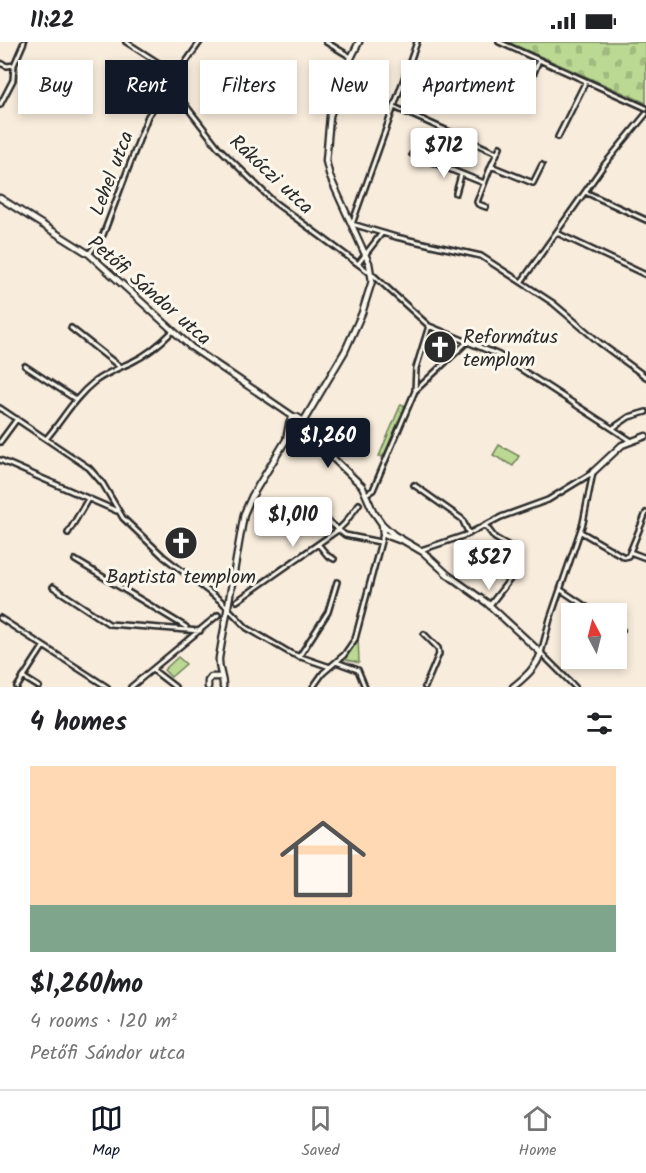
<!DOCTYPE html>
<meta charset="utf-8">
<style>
body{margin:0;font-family:Kalam,sans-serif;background:#f2f2f2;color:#202124;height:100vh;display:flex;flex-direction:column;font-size:22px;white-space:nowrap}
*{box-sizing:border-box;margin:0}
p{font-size:20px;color:#757577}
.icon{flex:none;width:33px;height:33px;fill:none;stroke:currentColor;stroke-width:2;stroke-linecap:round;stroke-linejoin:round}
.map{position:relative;height:645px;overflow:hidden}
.drawer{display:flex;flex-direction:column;background:#fff;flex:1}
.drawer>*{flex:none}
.guide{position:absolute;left:18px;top:18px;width:610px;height:54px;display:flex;gap:12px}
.needle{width:39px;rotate:353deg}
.buttons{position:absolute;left:561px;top:561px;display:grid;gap:12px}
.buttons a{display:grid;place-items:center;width:66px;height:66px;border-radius:0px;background:#fff;box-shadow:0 3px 9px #0003;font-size:30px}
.price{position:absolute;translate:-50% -51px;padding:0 14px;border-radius:6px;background:#fff;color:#222;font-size:20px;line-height:39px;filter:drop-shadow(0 2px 3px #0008)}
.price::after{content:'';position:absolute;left:50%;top:36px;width:18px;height:14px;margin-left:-9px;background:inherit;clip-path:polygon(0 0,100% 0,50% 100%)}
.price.on{background:#111827;color:#fff}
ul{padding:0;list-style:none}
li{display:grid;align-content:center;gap:12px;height:318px;padding:0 30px}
li span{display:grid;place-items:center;height:186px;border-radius:0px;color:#555}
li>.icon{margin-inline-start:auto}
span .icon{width:108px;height:108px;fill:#fffc;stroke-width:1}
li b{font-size:26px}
h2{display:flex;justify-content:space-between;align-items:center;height:72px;padding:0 30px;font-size:26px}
.chip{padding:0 21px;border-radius:0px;background:#fff;box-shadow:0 3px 9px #0003;font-size:21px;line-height:54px}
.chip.on{background:#111827;color:#fff}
.status{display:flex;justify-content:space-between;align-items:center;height:42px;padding:0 30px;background:#fff;direction:ltr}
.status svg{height:16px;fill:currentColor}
.tab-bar{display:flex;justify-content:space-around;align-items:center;height:84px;border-top:2px solid #e0e0e0;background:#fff;font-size:16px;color:#757577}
.tab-bar a{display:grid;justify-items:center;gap:3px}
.tab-bar .on{color:#111827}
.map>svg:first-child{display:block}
.cemetery{fill:url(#cemetery-stones);stroke:#73825e;stroke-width:1.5}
.park{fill:url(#park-tufts);stroke:#73825e;stroke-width:1.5}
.pitch{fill:#bbd992;stroke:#73825e;stroke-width:1.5}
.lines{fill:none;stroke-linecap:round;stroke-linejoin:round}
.street-casing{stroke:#2b2b2b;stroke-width:8}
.secondary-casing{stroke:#2b2b2b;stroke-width:9}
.street{stroke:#fbf7ec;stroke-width:3}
.secondary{stroke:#fbf7ec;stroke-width:4.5}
.labels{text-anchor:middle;stroke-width:6;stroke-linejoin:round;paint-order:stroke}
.street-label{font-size:20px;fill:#2b2b2b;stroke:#fbf7ec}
.poi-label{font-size:20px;fill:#2b2b2b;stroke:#fbf7ec;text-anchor:start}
</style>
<div class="status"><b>11:22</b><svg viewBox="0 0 49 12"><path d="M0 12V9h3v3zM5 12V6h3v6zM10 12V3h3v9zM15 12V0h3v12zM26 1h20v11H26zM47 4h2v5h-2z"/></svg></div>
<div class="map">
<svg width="646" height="645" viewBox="0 0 646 645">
<defs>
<pattern id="cemetery-stones" width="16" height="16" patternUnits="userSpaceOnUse" patternTransform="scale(1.5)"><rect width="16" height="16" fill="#bbd992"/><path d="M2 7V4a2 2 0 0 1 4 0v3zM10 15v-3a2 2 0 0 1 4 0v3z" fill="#a1ba7e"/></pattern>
<pattern id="park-tufts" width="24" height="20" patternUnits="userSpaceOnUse" patternTransform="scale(1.5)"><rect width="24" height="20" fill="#bbd992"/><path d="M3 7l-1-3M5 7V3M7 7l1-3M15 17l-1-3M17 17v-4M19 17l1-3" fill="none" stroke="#a1ba7e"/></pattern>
</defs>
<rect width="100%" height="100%" fill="#f8ecdc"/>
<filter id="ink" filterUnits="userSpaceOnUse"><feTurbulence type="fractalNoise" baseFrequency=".0167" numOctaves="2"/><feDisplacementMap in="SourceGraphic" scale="12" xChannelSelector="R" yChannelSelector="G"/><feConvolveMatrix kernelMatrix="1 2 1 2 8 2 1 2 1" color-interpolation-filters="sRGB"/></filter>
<g filter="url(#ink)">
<path class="cemetery" d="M508,0H646V61Z"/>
<path class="park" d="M401,362L406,364L383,415L379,414Z
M358,593L359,621L343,617L355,601Z"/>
<path class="pitch" d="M499,403L519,414L513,424L493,413Z
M178,615L186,622L171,635L164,628Z"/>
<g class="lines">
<defs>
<path id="street" d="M126,0L176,32
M326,0L351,15
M417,0L352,182L396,195L481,214L553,261L600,301L646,335
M499,0L646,66
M0,21L7,24L14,23L24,0
M169,42L218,105L274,160L369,230
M524,55L539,18
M0,63L13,38L14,23
M394,65L497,111
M558,95L586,39
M412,112L484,141
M491,124L533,141L542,123
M585,150L646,178
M456,151L461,133
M486,165L478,162L477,160L491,124L500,105
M557,191L646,233
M89,212L103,193L148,74L200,0
M358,222L382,191
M372,232L429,284L499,313L630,398
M522,239L604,123L646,72
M71,286L120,325
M25,324L75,357
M415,349L466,301
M0,366L89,426L103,442L123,476L164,515L221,559L247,586L292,612L330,625
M613,386L629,375L646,370
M46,397C63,377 74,356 94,340C106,331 119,326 132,320C147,313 161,301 173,289
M0,400L17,377
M0,418L117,469
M414,443L462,477L469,492
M366,452L373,448L415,349L416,326L429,284
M289,465L318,471L345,493L380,500
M485,483L495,496L516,508
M581,490L624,515L628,514L630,510L646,471
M68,491L88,457
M318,502L328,514L334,517
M421,508L466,493L501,475L548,458L592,431
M630,510L646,516
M75,518L186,585
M53,545L109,582L200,589
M561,548L597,572
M237,559L338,488L345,481L359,462
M490,563L514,532
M0,576L107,645
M616,584L622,588
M424,592L438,606L439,612L425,645
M299,615L328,570L337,540
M336,620L358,628L365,645
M153,628L175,645
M23,635L39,645
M17,645L43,605
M131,645L218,573
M313,645L323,631L344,613L355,597L383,492
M575,645L541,611L550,577L583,481L593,430"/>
<path id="secondary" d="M0,156L89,212L191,305L294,375
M303,380L345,309L362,271L372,239L369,221L330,135L326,119L330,74L346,26L359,0
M303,383L312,396L362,444L373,469L382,482L394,493L423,510L448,533L487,561L541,611C536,626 525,635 513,645
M300,388L303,383L302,378L297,375L292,376L289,382L291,387L306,391
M593,430L622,403L646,394
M382,482L383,492L399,498
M208,645V639L211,635H220
M223,645C224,636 218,629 219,616L244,472L252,454L286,398L289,383"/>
</defs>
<use href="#street" class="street-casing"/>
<use href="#secondary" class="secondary-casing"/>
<use href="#street" class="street"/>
<use href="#secondary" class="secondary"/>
</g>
</g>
<defs>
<symbol id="church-disc" viewBox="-11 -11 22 22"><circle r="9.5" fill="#2b2b2b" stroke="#fbf7ec"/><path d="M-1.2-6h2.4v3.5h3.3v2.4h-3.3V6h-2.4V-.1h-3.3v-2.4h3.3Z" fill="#fff"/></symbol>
</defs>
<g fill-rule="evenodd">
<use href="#church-disc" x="421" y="286" width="38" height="38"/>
<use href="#church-disc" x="162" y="482" width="38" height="38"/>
</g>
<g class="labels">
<g class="street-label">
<text transform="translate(111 131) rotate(-69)" y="7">Lehel utca</text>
<text transform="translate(272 132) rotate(43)" y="7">Rákóczi utca</text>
<text transform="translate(150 248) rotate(41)" y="7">Petőfi Sándor utca</text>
</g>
<g class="poi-label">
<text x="463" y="301">Református<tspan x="463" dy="23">templom</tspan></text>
<text x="181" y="541" text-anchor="middle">Baptista templom</text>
</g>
</g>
</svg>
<div class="buttons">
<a><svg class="needle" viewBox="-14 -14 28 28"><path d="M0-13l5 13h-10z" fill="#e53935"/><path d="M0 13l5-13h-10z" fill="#757577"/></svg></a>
</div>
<b class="price" style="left:444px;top:137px">$712</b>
<b class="price on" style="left:328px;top:427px">$1,260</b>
<b class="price" style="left:293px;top:506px">$1,010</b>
<b class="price" style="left:489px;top:549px">$527</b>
<div class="guide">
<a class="chip">Buy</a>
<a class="chip on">Rent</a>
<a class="chip">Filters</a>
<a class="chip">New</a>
<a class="chip">Apartment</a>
</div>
</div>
<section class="drawer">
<h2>4 homes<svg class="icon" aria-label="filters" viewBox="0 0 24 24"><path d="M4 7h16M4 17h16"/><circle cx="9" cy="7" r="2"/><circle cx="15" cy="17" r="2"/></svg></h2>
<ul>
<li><span style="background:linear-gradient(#ffd9b3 75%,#7fa58c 0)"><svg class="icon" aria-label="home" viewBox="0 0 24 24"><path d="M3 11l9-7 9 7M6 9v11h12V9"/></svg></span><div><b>$1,260/mo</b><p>4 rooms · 120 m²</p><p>Petőfi Sándor utca</p></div></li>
</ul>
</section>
<nav class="tab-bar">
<a class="on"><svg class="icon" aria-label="map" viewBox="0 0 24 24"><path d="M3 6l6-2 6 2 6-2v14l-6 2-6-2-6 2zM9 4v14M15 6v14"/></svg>Map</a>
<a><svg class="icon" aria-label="saved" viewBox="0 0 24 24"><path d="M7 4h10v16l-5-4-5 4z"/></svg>Saved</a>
<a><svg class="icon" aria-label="home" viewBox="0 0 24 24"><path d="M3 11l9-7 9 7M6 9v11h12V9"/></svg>Home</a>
</nav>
